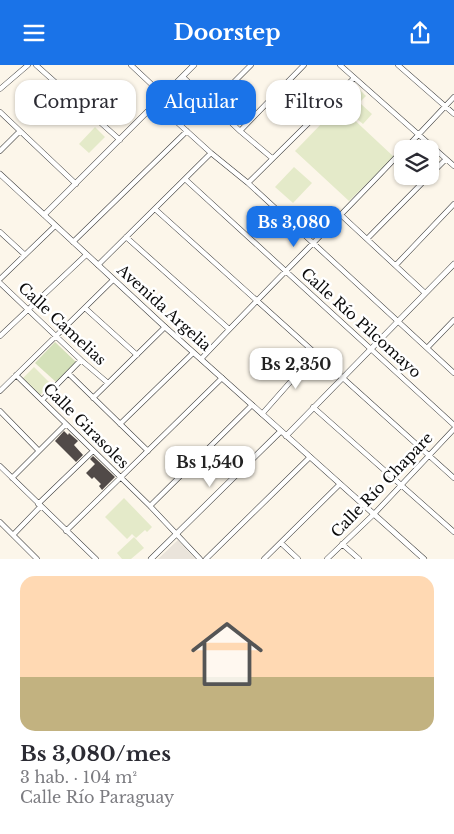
<!DOCTYPE html>
<html lang="es">
<meta charset="utf-8">
<style>
body{margin:0;font-family:"Libre Baskerville",serif;background:#f7f7f7;color:#2b2b33;height:100vh;display:flex;flex-direction:column;font-size:19px;white-space:nowrap}
*{box-sizing:border-box;margin:0}
p{font-size:16px;color:#7c7c81}
.icon{flex:none;width:28px;height:28px;fill:none;stroke:currentColor;stroke-width:2;stroke-linecap:round;stroke-linejoin:round}
.map{position:relative;height:494px;overflow:hidden}
.sheet{display:flex;flex-direction:column;background:#fff;flex:1}
.sheet>*{flex:none}
.guide{position:absolute;left:15px;top:15px;width:425px;height:45px;display:flex;gap:10px}
.tools{position:absolute;left:394px;top:75px;display:grid;gap:10px}
.tools a{display:grid;place-items:center;width:45px;height:45px;border-radius:10px;background:#fff;box-shadow:0 1px 4px #0004;font-size:25px}
.price{position:absolute;translate:-50% -42px;padding:0 11px;border-radius:10px;background:#fff;color:#222;font-size:16px;line-height:32px;filter:drop-shadow(0 1px 2px #0008)}
.price::after{content:'';position:absolute;left:50%;top:30px;width:15px;height:11px;margin-left:-8px;background:inherit;clip-path:polygon(0 0,100% 0,50% 100%)}
.price.active{background:#1a73e8;color:#fff}
ul{padding:0;list-style:none}
li{display:grid;align-content:center;gap:10px;height:265px;padding:0 20px}
li span{display:grid;place-items:center;height:155px;border-radius:15px;color:#555}
li>.icon{margin-inline-start:auto}
span .icon{width:90px;height:90px;fill:#fffc;stroke-width:1}
li b{font-size:21px}
.chip{padding:0 18px;border-radius:15px;background:#fff;box-shadow:0 1px 4px #0004;font-size:18px;line-height:45px}
.chip.active{background:#1a73e8;color:#fff}
header{display:flex;justify-content:space-between;align-items:center;height:65px;padding:0 20px;background:#1a73e8;color:#fff;font-size:22px;font-weight:800}
.map>svg:first-child{display:block}
.green{fill:#d4e1b9}
.pitch{fill:#e4eac9}
.plaza{fill:#eae4db}
.building{fill:#514a48}
.lines{fill:none;stroke-linecap:round;stroke-linejoin:round}
.minor-casing{stroke:#3d3d3d;stroke-width:5.5}
.tertiary-casing{stroke:#3d3d3d;stroke-width:6}
.minor{stroke:#fff;stroke-width:4.5}
.tertiary{stroke:#fff;stroke-width:5}
.labels{text-anchor:middle;stroke-width:5;stroke-linejoin:round;paint-order:stroke}
.street-label{font-size:15px;fill:#0a0a0a;stroke:#fff}
</style>
<header><svg class="icon" aria-label="menu" viewBox="0 0 24 24"><path d="M4 6h16M4 12h16M4 18h16"/></svg>Doorstep<svg class="icon" aria-label="share" viewBox="0 0 24 24"><path d="M12 15V3M7 8l5-5 5 5M5 13v7h14v-7"/></svg></header>
<div class="map">
<svg width="454" height="494" viewBox="0 0 454 494">
<rect width="100%" height="100%" fill="#fcf6ea"/>
<path class="green" d="M55,277L76,297L56,317L35,298Z"/>
<path class="pitch" d="M357,22L366,31L348,49L394,92L349,136L295,86Z
M361,39L372,49L363,59L351,49Z
M95,62L105,72L89,88L79,79Z
M294,102L312,118L293,138L275,122Z
M34,302L51,319L40,330L23,313Z
M124,433L152,462L147,467L145,465L136,473L132,469L127,474L105,452Z
M134,472L144,483L131,494H122L117,488Z"/>
<path class="plaza" d="M178,475L195,494H158Z"/>
<path class="building" d="M64,366L68,370L69,368L78,376L74,380L83,390L76,397L55,376Z
M93,391L115,412L102,425L99,421L101,419L94,412L92,414L86,408L95,399L90,394Z"/>
<g class="lines">
<defs>
<path id="minor" d="M36,0L120,75
M131,0L164,31
M340,0L454,101
M398,0L454,49
M183,12L240,66L272,93
M0,24L28,0
M157,39L211,88L248,118L454,308
M212,39L251,0
M0,47L76,119
M240,66L304,0
M405,84L454,32
M0,86L20,66
M430,110L446,94
M185,114L454,360
M248,118L354,13
M155,144L454,413
M341,150L425,228
M0,167L25,190
M126,172L229,264
M367,174L429,111
M73,177L187,66
M98,200L211,88
M396,200L454,139
M0,214L55,161
M0,218L81,295L108,318
M85,243L137,290
M0,271L86,190
M427,283L454,255
M201,294C267,224 336,156 402,86
M69,309L148,386
M16,310L150,441L200,494
M0,326L113,215
M93,333L165,262
M42,335L81,295
M313,342L454,467
M0,346L39,386
M262,349L315,289
M120,359L193,288
M0,401L96,494
M12,413L66,359
M38,439L93,386
M150,441L252,340
M0,457L37,494
M66,466L222,313
M13,470L41,441
M281,478L298,494
M342,479L359,494
M206,494L310,392
M264,494L340,419
M327,494L374,449L454,364"/>
<path id="tertiary" d="M0,109L165,262L424,494
M44,150L194,0
M286,371L454,199
M151,494L281,366"/>
</defs>
<use href="#minor" class="minor-casing"/>
<use href="#tertiary" class="tertiary-casing"/>
<use href="#minor" class="minor"/>
<use href="#tertiary" class="tertiary"/>
</g>
<g class="labels">
<g class="street-label">
<text transform="translate(164 243) rotate(42)" y="5">Avenida Argelia</text>
<text transform="translate(361 258) rotate(42)" y="5">Calle Río Pilcomayo</text>
<text transform="translate(62 259) rotate(43)" y="5">Calle Camelias</text>
<text transform="translate(86 361) rotate(45)" y="5">Calle Girasoles</text>
<text transform="translate(382 420) rotate(-46)" y="5">Calle Río Chapare</text>
</g>
</g>
</svg>
<div class="tools">
<a><svg class="icon" aria-label="layers" viewBox="0 0 24 24"><path d="M12 4l9 5-9 5-9-5zM3 14l9 5 9-5"/></svg></a>
</div>
<b class="price active" style="left:294px;top:183px">Bs 3,080</b>
<b class="price" style="left:296px;top:325px">Bs 2,350</b>
<b class="price" style="left:210px;top:423px">Bs 1,540</b>
<div class="guide">
<a class="chip">Comprar</a>
<a class="chip active">Alquilar</a>
<a class="chip">Filtros</a>
</div>
</div>
<section class="sheet">
<ul>
<li><span style="background:linear-gradient(#ffd9b3 65%,#c2b280 0)"><svg class="icon" aria-label="home" viewBox="0 0 24 24"><path d="M3 11l9-7 9 7M6 9v11h12V9"/></svg></span><div><b>Bs 3,080/mes</b><p>3 hab. · 104 m²</p><p>Calle Río Paraguay</p></div></li>
</ul>
</section>
